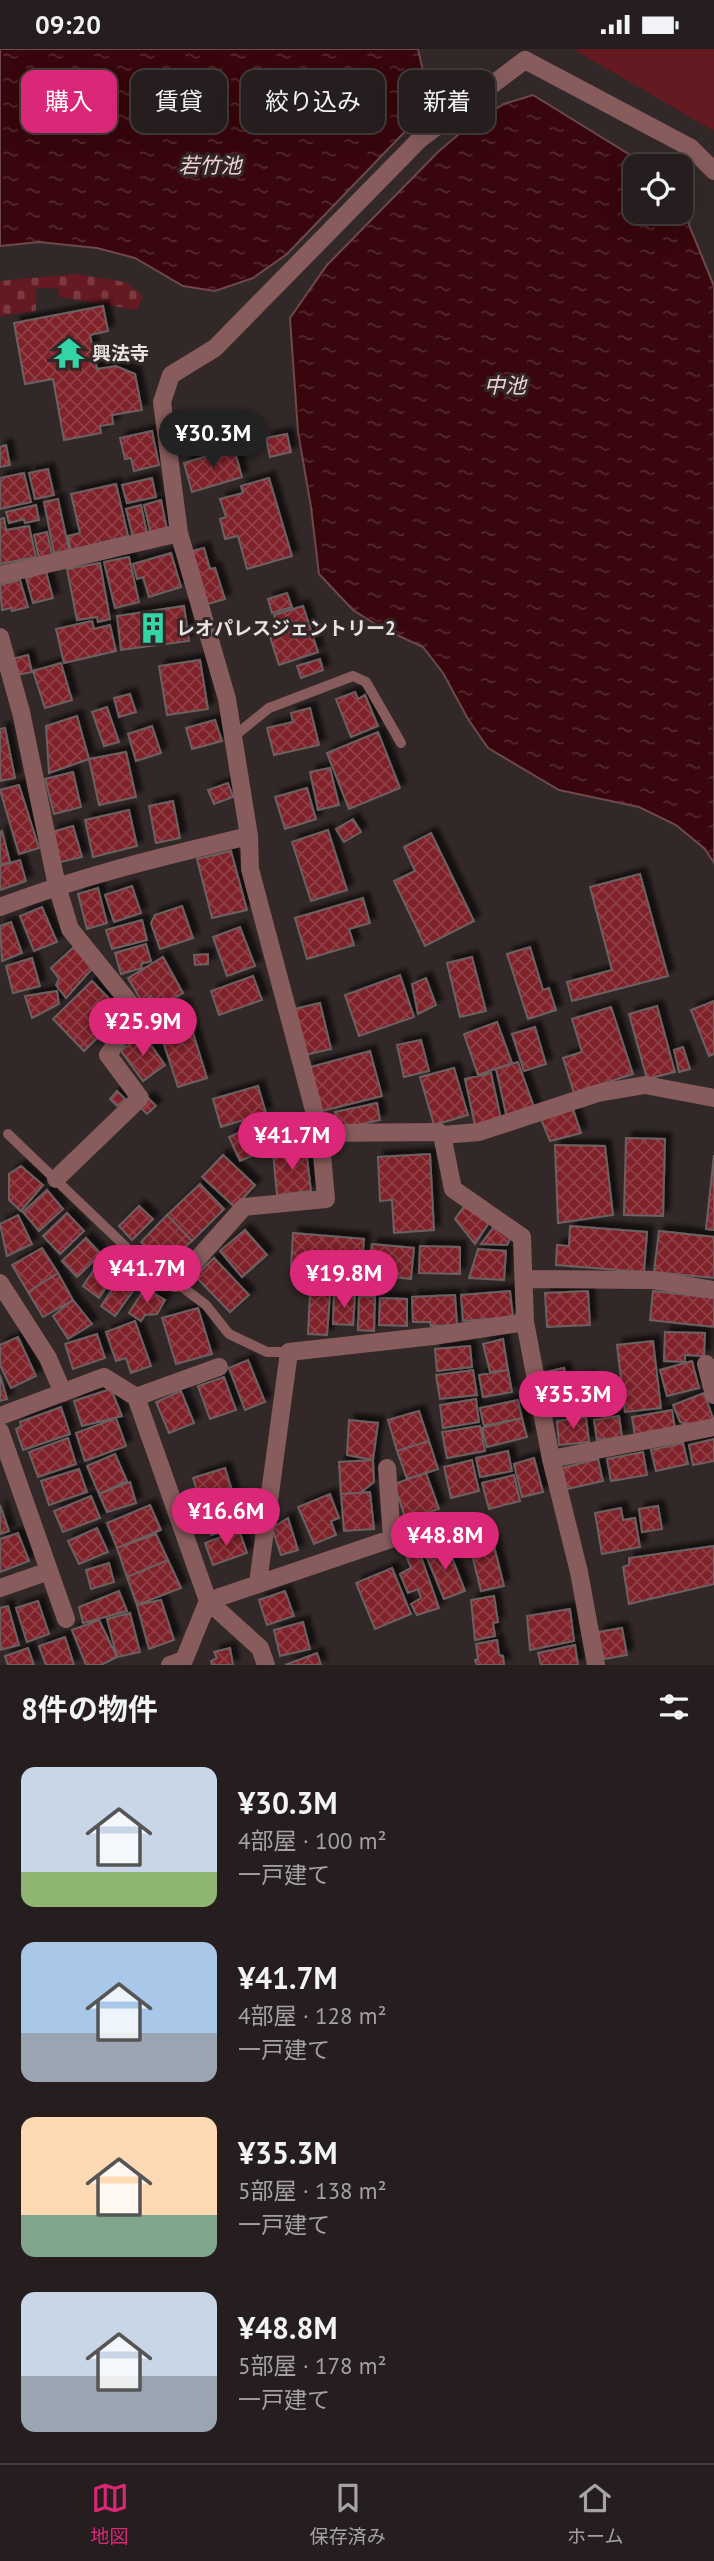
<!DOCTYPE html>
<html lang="ja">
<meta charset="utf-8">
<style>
body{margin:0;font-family:"PT Sans","Noto Sans JP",sans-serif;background:#322b2b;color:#f1f3f6;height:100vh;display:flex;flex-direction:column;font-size:26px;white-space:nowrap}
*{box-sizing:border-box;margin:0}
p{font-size:23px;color:#a4a2a4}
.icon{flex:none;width:38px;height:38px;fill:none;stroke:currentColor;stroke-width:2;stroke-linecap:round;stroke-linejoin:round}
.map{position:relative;height:1616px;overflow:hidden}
.details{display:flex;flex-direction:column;background:#261e1e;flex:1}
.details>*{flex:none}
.hud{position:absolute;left:21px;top:21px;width:672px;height:63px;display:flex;gap:14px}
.buttons{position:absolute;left:623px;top:105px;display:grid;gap:14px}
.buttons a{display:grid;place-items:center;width:70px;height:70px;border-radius:14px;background:#261e1e;box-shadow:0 7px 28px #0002,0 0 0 2px #423c3c;font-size:35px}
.price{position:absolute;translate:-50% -60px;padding:0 16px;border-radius:24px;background:#db2777;color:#fff;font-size:23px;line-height:46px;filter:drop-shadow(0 2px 4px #0008)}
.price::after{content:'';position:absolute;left:50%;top:42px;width:21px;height:16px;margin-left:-10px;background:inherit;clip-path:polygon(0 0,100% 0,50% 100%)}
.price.selected{background:#222;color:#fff}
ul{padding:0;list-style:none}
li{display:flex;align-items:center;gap:21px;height:175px;padding:0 21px}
li span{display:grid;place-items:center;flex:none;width:196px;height:140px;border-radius:14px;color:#555}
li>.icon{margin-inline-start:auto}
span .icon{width:84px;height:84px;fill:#fffc;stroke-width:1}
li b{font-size:30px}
h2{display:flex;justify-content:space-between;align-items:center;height:84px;padding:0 21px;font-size:30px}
.pill{padding:0 24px;border-radius:14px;background:#261e1e;box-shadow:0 7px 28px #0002,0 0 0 2px #423c3c;font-size:24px;line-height:63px}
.pill.selected{background:#db2777;color:#fff}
.status{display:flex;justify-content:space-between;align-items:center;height:49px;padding:0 35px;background:#261e1e;direction:ltr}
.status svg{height:19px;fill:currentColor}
.menu{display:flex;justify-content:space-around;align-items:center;height:98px;border-top:2px solid #423c3c;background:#261e1e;font-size:19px;color:#a4a2a4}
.menu a{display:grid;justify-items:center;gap:4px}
.menu .selected{color:#db2777}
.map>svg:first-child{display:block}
.grass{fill:#651921}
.cemetery{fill:url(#cemetery-stones)}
.water{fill:url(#water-ripples);stroke:#6d484c;stroke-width:2}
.building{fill:url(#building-cross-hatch);stroke:#6c6160;stroke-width:2;filter:url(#shadow)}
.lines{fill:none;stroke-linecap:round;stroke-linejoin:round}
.lane{stroke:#885c5c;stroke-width:10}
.street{stroke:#885c5c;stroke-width:18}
.labels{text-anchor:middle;stroke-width:6;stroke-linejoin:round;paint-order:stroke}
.poi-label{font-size:19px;font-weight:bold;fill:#e9e2e2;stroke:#322828;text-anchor:start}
.water-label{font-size:21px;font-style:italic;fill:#f0d3d3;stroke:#322828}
</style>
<div class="status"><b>09:20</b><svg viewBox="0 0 49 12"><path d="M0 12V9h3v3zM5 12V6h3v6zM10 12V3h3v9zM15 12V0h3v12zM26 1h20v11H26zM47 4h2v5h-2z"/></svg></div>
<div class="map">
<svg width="714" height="1616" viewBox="0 0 714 1616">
<defs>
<pattern id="cemetery-stones" width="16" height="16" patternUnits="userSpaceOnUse" patternTransform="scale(1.75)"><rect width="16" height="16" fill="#651921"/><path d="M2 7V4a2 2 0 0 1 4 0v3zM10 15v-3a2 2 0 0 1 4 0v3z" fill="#7b3a41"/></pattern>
<pattern id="water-ripples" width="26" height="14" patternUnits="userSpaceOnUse" patternTransform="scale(1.75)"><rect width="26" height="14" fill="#38060c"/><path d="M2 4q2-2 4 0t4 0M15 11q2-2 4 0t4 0" fill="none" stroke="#552a2f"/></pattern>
<pattern id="building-cross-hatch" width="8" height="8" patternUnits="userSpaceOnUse" patternTransform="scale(1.75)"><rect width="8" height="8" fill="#7f202b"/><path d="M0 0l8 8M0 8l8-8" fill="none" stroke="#914049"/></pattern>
<filter id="shadow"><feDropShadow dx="6" dy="-6" stdDeviation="2" flood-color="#0009"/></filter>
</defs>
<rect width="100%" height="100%" fill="#322828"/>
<path class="grass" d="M573,0H714V82Z"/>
<path class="cemetery" d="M76,225L125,233L143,247L137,261L60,248L58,239H36V262L0,267V232Z"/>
<path class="water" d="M0,0H418L424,26L418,69L287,205L253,229L215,242L183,237L135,209L97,199L39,193L0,197Z
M533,46L648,117H635V163H681V124H685L693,132L689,176L714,237V814L705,800L676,776L639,758L559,741L488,699L468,670L443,624L423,598L382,579L353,561L319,525L311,458L298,383L290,269L327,216L439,102L472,74L504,55Z"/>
<path class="building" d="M103,257L108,282L90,286L97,320L116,317L135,325L142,361L112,366L113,375L100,377L101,384L64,391L53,330L25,335L14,274Z
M152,382L159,416L134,422L131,409L125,410L120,389Z
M287,385L291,403L270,408L266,389Z
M6,396L10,416L0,418V398Z
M234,399L242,428L192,443L184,414Z
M48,420L54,446L35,450L29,424Z
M24,424L31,453L0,460V429Z
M152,429L156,448L127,454L122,436Z
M269,429L292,507L247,520L238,487L225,490L220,470L226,468L220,450L243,444L241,437Z
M116,435L128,487L71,501L68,487L80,484L71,445Z
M58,450L69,501L54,504L44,453Z
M161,451L167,481L151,485L144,456Z
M36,456L39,471L25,474L24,470L9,474L6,463Z
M141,456L147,484L133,488L126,460Z
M4,469L6,481L29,477L36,508L0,515V470Z
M47,483L52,506L39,509L34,486Z
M204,499L210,520L215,519L225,550L204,556L189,503Z
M171,504L181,538L149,548L143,528L137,530L133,515Z
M129,508L139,553L115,559L104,513Z
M100,514L110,570L98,573L97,568L77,571L67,520Z
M46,523L53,549L33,554L26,529Z
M20,531L28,558L12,562L11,559L2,561L0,536Z
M287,544L292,558L272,564L268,550Z
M184,557L189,592L121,601L117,567Z
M303,557L318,603L279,616L270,588L280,585L274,566Z
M92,572L94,580L110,576L116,602L64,614L56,580Z
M28,606L32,623L17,626L12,610Z
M320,610L323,621L301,629L297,617Z
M200,611L208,660L167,666L159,617Z
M61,614L72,651L45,659L33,622Z
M355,643L358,650L365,646L378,677L351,688L336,650Z
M130,645L136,663L119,668L114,649Z
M107,658L119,693L104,697L92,663Z
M310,659L319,696L274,706L267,679L293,673L291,664Z
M77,667L89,710L49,724L46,677Z
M215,671L222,692L192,700L186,679Z
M152,677L161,704L136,712L128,685Z
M5,679L15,729L0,732V680Z
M378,683L400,739L349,760L327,704Z
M126,703L136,748L99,756L89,710Z
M330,719L339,756L318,761L310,723Z
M73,723L81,758L54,765L45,730Z
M228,734L233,748L214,755L208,741Z
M19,736L39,799L19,805L0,741Z
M307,739L316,770L285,780L275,748Z
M173,752L180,789L156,794L149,757Z
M129,761L137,797L93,808L85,771Z
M353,770L361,783L344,793L336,780Z
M73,777L82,808L60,813L52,783Z
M328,781L347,841L311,852L292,793Z
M2,782L10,813L0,816V783Z
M431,784L474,872L425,897L394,832L415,822L404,798Z
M231,802L247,861L212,869L197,810Z
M20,811L26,832L0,841V817Z
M640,825L668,927L572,952L567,933L612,921L590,838Z
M132,837L141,864L114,873L105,846Z
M98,839L107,874L87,880L78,845Z
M363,849L370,874L349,880L354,896L307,910L295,869Z
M182,857L193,889L160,900L151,874L155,866Z
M42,858L57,893L34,902L20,867Z
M142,871L147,891L112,900L106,881Z
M11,873L22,904L2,912L0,877Z
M240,878L255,917L227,927L213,888Z
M146,895L151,912L141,915L142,919L121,925L115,904Z
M74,898L92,920L66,949L56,936L59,930L51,919Z
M530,898L543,941L549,939L556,961L528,970L507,905Z
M208,905V915L195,916L194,906Z
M163,908L183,944L157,959L151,947L142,953L128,929Z
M472,908L486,962L460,968L447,914Z
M32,909L40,937L13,944L6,917Z
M400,926L414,968L359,987L345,946Z
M253,927L262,951L219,966L211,942Z
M426,929L436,956L418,965L412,935Z
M92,932L123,964L84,1002L53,970Z
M57,942L59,955L32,969L25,947Z
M714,952V1005L709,1007L691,961Z
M320,954L331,1000L305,1006L294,960Z
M184,955L207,1029L178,1038L154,965Z
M657,957L675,1023L647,1030L629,965Z
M611,958L633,1025L574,1044L563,1009L582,1003L572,970Z
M497,973L512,1014L478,1026L464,985Z
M535,978L546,1015L524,1022L512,985Z
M143,985L165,1016L143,1032L121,1002Z
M421,991L429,1022L404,1028L397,996Z
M683,998L690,1020L679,1023L674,1001Z
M370,1002L382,1047L318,1063L307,1019Z
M518,1013L535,1061L507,1069L496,1020Z
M454,1019L468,1066L434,1076L420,1028Z
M491,1024L502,1075L476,1081L465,1030Z
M258,1037L266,1064L221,1078L213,1050Z
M117,1042L125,1050L117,1057L110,1050Z
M148,1049L156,1057L147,1065L139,1057Z
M377,1054L380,1071L339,1080L335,1063Z
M573,1060L581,1084L550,1092L541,1070Z
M263,1073L271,1098L240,1112L229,1088Z
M626,1089L665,1090L663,1167L624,1166Z
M555,1096L605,1097L613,1166L558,1174Z
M306,1100L311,1142L277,1146L273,1103Z
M430,1105L434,1181L394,1184L392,1151L380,1152L378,1108Z
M223,1106L255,1136L235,1158L202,1128Z
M714,1106V1181L706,1180Z
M21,1117L43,1136L21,1162L9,1151V1125Z
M200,1135L224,1160L192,1192L167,1166Z
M47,1141L63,1160L39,1182L23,1163Z
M465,1156L490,1172L475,1195L455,1170Z
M139,1157L153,1170L132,1191L119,1177Z
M67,1164L84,1182L60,1205L43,1187Z
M18,1166L32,1195L7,1207L0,1175Z
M167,1166L192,1192L163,1217L141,1193Z
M496,1175L510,1190L507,1196L481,1195Z
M570,1177L647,1183L644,1223L556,1216L557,1196L569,1197Z
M245,1181L267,1206L242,1228L220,1202Z
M659,1182L714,1188V1229L654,1223Z
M293,1184L364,1190L361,1225L291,1219Z
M86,1189L101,1205L77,1228L62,1212Z
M372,1195L414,1199L411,1230L382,1227L383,1219L369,1218Z
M420,1197L460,1198V1225L419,1224Z
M42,1199L58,1224L28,1243L12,1216Z
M478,1200L506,1202L504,1231L469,1229Z
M108,1207L121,1216L99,1249L83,1237L97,1216L100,1218Z
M214,1209L249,1246L230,1263L195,1227Z
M58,1224L73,1251L43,1268L28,1243Z
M123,1225L138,1235L115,1267L101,1257Z
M145,1239L165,1251L157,1265L145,1266L141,1272L129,1264Z
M510,1242L513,1268L463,1272L461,1246Z
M588,1242L590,1276L547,1278L545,1244Z
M653,1242L714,1249V1278L650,1271Z
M310,1245L330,1246L327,1286L308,1285Z
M334,1245L355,1247L353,1276L333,1275Z
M455,1246L457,1276L431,1277L430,1273H413L412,1248Z
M359,1247L375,1248L374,1282L358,1281Z
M380,1249L407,1250V1277L379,1276Z
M73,1251L92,1275L68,1290L53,1267Z
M198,1259L212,1305L176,1315L162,1269Z
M135,1272L151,1317L131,1324L126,1309L116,1312L106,1283Z
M665,1283L705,1284L704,1307L685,1306V1313L664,1312Z
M97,1285L105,1309L73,1320L65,1295Z
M18,1288L36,1327L11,1339L0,1316V1296Z
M503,1290L508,1321L490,1323L483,1295Z
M653,1292L661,1359L625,1363L617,1296Z
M470,1297L472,1318L437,1322L435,1300Z
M248,1311L265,1353L245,1361L229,1319Z
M692,1312L699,1339L667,1347L660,1321Z
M564,1319L569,1342L546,1347L541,1324Z
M473,1321L477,1346L440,1350L436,1326Z
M508,1321L512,1343L483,1348L479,1326Z
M0,1326L7,1350L0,1352Z
M224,1328L236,1361L210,1370L198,1337Z
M589,1328L596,1361L578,1366L571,1334Z
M111,1340L122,1367L82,1377L74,1352Z
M181,1342L194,1374L169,1384L156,1353Z
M704,1344L714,1372L696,1378L680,1373L673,1356Z
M476,1350L479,1373L443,1379L440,1356Z
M518,1351L522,1369L484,1377L480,1359Z
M61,1358L70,1385L23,1401L16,1380L21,1377L20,1373Z
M672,1361L675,1380L635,1387L632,1368Z
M419,1362L429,1392L397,1402L388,1371Z
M619,1367L622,1388L597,1391L594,1371Z
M586,1368L589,1393L559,1396L557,1372Z
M116,1369L126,1397L85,1412L76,1384Z
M522,1369L527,1388L487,1398L482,1379Z
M349,1371L378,1374L373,1411L347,1406Z
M480,1377L485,1402L447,1409L442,1383Z
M68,1389L76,1415L38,1428L29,1403Z
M714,1390V1412L693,1416L689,1396Z
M429,1392L438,1420L407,1430L397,1402Z
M683,1394L688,1415L656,1422L651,1401Z
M508,1402L512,1422L480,1428L476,1409Z
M643,1403L647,1426L611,1432L607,1410Z
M115,1405L127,1432L99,1445L87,1417Z
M534,1409L543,1443L522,1448L514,1415Z
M598,1410L603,1432L567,1440L562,1419Z
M373,1411L374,1433L360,1444L341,1445L339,1413Z
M472,1411L479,1442L451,1449L444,1418Z
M225,1419L234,1448L202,1458L193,1429Z
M79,1420L87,1443L49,1456L41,1432Z
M426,1424L439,1460L406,1471L394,1435Z
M514,1426L520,1452L489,1460L482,1434Z
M130,1433L136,1454L107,1463L99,1445Z
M370,1443L374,1480L344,1482L341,1445Z
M330,1445L339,1469L331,1472L336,1486L314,1495L298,1458Z
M91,1447L100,1469L63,1483L54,1462Z
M240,1447L250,1473L211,1486L209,1482L218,1477L210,1458Z
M0,1456L9,1482L0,1485Z
M150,1456L161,1481L117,1499L107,1474Z
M658,1457L662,1480L642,1483L639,1460Z
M621,1459L623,1471L635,1469L640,1498L602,1505L595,1464Z
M288,1469L298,1501L281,1506L272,1479Z
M97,1479L108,1503L79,1515L68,1492Z
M239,1481L247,1504L213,1516L205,1494Z
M18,1484L29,1512L0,1523V1490Z
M156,1485L168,1511L127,1528L117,1499Z
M493,1493L504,1537L481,1542L470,1498Z
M417,1496L439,1559L417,1566L411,1555L421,1549L418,1540L408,1544L400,1525L411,1519L404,1501Z
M447,1496L465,1542L444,1550L425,1504Z
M714,1497V1535L629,1555L623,1518L629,1516V1509Z
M168,1511L181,1539L137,1556L127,1528Z
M109,1514L114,1533L91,1540L86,1521Z
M392,1519L411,1565L375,1580L356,1534Z
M119,1542L127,1562L83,1574L79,1558Z
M285,1542L294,1567L267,1576L259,1551Z
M494,1547L498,1573L493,1574L495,1587L475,1591L471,1551Z
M161,1551L174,1591L149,1600L137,1556Z
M38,1552L49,1585L27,1593L16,1559Z
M8,1557L19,1596L0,1601V1559Z
M570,1560L574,1592L530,1601L527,1567Z
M130,1564L140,1603L117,1608L107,1570Z
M99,1571L117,1608L101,1616H86L72,1581Z
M303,1573L310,1600L280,1607L274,1581Z
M622,1579L627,1606L604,1610L598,1583Z
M65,1588L74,1616H46L39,1597Z
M497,1591L499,1606L503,1607L504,1616H477L475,1611L478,1610L476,1595Z
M575,1596L578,1616H541L538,1604Z
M28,1599L34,1616H8L5,1607Z
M230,1599L233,1616H212L211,1612L217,1609L214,1603Z
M317,1604L321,1616H285Z"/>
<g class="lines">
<path class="lane" d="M233,688L269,659L353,627L366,633L401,694
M8,1085L151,1222L178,1235L206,1256L229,1285L267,1303H289"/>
<path class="street" d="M0,526L179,484
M0,588L21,663L57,837L70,880L137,963L108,1006L140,1049L56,1130
M0,858C81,827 164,807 249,787
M320,1084L439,1083L442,1086L479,1083L598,1044L645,1036L714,1049
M442,1086L453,1140L522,1188L525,1273L551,1410L579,1523L596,1616
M524,1230L653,1231L714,1241
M0,1234L48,1309L63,1344
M176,1234L244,1158L326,1150L320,1084L250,820L249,787L227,650L179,484L162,353L171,326L215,299L420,90L525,11L691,99L714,122
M706,1315L714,1346
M136,1348L219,1318
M0,1367L104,1328L136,1348L208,1552L260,1599L266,1616
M0,1382L66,1570
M551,1410L714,1378
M387,1419L392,1489
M258,1534L289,1303L433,1287L525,1273
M0,1539L49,1522
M170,1616L184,1611L208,1552L444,1472"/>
</g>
<defs>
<symbol id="temple-bare" viewBox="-9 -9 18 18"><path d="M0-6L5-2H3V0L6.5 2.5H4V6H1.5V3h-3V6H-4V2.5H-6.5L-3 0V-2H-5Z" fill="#35d4a7" stroke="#322828" stroke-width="2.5" paint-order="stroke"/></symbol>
<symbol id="building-bare" viewBox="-9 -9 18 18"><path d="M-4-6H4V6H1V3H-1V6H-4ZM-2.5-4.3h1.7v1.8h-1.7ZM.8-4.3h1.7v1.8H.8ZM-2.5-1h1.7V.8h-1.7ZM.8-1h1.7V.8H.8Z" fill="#35d4a7" stroke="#322828" stroke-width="2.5" paint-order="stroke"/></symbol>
</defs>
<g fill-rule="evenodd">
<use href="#temple-bare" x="47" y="282" width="44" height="44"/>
<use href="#building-bare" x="131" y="557" width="44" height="44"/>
</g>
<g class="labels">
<g class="poi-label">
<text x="92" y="311">興法寺</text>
<text x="176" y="586">レオパレスジェントリー2</text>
</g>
<g class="water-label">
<text x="210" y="124">若竹池</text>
<text x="505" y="344">中池</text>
</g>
</g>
</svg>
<div class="buttons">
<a><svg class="icon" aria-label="locate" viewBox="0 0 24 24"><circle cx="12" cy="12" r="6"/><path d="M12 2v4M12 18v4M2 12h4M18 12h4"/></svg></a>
</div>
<b class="price selected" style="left:213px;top:421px">¥30.3M</b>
<b class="price" style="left:143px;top:1009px">¥25.9M</b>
<b class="price" style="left:292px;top:1123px">¥41.7M</b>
<b class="price" style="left:147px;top:1256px">¥41.7M</b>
<b class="price" style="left:344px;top:1261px">¥19.8M</b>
<b class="price" style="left:573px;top:1382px">¥35.3M</b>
<b class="price" style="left:226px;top:1499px">¥16.6M</b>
<b class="price" style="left:445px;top:1523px">¥48.8M</b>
<div class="hud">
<a class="pill selected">購入</a>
<a class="pill">賃貸</a>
<a class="pill">絞り込み</a>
<a class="pill">新着</a>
</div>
</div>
<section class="details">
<h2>8件の物件<svg class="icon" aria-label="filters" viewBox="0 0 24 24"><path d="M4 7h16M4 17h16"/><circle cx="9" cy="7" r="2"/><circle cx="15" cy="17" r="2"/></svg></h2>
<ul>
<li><span style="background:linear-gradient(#c9d6e8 75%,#8fb573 0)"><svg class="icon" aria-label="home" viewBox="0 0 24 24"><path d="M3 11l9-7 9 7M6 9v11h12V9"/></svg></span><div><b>¥30.3M</b><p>4部屋 · 100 m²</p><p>一戸建て</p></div></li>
<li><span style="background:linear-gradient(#a9c7e8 65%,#9aa5b1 0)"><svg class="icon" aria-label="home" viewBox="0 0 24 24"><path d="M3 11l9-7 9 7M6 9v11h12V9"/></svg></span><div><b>¥41.7M</b><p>4部屋 · 128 m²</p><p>一戸建て</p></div></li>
<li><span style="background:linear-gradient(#ffd9b3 70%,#7fa58c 0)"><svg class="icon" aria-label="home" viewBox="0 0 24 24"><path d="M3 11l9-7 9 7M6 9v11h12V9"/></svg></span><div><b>¥35.3M</b><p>5部屋 · 138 m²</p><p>一戸建て</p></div></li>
<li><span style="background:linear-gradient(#c9d6e8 60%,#9aa5b1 0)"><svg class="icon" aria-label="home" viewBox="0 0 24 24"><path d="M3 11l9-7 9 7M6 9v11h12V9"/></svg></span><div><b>¥48.8M</b><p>5部屋 · 178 m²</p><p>一戸建て</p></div></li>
</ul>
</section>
<nav class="menu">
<a class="selected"><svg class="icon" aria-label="map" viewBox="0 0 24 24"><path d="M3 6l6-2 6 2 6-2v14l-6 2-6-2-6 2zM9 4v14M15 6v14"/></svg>地図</a>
<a><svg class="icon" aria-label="saved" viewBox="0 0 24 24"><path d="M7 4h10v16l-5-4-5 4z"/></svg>保存済み</a>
<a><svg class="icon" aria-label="home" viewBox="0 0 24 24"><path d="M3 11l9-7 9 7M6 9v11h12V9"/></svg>ホーム</a>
</nav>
